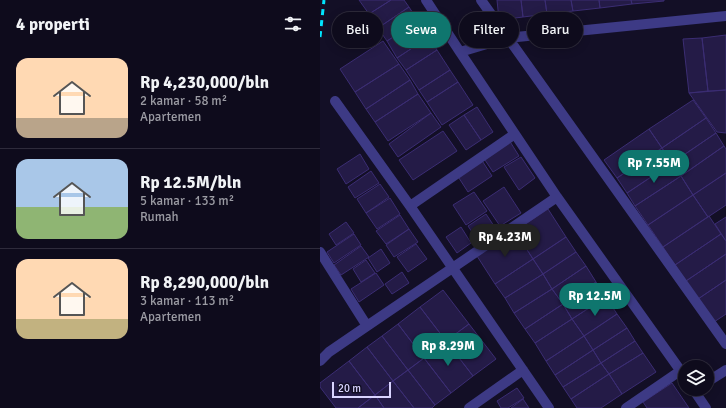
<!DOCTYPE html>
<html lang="id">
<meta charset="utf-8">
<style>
body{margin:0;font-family:Signika,sans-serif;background:#1c1929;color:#f1f3f6;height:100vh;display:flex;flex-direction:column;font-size:15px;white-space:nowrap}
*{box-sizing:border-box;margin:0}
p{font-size:13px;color:#9b9ba3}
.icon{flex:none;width:22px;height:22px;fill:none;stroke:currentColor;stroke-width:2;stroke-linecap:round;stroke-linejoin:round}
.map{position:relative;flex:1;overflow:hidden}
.details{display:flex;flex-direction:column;background:#0e0b1c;width:320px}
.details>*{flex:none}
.hud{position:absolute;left:12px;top:12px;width:334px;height:36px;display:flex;gap:8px}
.controls{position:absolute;left:358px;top:360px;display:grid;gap:8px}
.controls a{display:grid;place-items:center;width:36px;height:36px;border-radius:50%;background:#0e0b1c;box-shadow:0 2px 10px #0003,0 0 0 1px #2e2b3b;font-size:20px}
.scale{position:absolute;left:12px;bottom:10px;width:59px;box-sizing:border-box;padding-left:4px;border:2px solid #d9d4ff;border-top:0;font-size:11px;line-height:14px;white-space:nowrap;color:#d9d4ff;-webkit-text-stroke:3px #130f26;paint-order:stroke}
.price{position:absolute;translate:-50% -34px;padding:0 9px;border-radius:14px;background:#0f766e;color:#fff;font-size:13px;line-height:26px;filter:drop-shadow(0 1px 2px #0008)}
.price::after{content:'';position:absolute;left:50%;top:24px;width:12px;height:9px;margin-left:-6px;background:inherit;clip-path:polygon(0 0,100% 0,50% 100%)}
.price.active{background:#222;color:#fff}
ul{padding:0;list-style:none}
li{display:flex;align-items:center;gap:12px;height:100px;padding:0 16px}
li+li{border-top:1px solid #2e2b3b}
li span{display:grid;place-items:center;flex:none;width:112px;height:80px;border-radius:12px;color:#555}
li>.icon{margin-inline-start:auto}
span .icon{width:48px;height:48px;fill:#fffc;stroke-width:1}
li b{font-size:17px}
h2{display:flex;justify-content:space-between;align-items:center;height:48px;padding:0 16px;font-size:17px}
.tag{padding:0 14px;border-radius:18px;background:#0e0b1c;box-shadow:0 2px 10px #0003,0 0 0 1px #2e2b3b;font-size:14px;line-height:36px}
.tag.active{background:#0f766e;color:#fff}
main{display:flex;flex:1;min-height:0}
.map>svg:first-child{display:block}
.building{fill:#241b47;stroke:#3b2d73}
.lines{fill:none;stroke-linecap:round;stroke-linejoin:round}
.minor{stroke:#3d3a85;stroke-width:10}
.rail{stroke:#00e5ff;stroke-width:3;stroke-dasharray:6 5;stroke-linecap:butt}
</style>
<main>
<section class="details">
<h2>4 properti<svg class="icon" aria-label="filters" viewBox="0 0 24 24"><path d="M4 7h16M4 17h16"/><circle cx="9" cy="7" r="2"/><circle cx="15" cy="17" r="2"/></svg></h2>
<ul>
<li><span style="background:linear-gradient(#ffd9b3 75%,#b9a48a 0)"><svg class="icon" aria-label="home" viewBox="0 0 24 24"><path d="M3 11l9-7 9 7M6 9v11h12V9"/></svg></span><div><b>Rp 4,230,000/bln</b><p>2 kamar · 58 m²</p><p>Apartemen</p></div></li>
<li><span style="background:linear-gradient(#a9c7e8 60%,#8fb573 0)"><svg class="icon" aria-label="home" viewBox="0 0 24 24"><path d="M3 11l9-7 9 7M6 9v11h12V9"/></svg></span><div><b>Rp 12.5M/bln</b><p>5 kamar · 133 m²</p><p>Rumah</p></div></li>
<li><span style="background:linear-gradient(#ffd9b3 75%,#c2b280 0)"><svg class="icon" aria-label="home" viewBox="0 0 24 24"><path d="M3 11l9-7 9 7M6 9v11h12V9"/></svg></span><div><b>Rp 8,290,000/bln</b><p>3 kamar · 113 m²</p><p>Apartemen</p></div></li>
</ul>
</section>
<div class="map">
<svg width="406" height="408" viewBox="0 0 406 408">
<rect width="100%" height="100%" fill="#130f26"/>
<path class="building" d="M39,0H71L49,14Z
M71,0H84L89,7L58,28L49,14Z
M177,0H201L203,17L179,20Z
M201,0H225L227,14L203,17Z
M225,0H251L253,11L227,14Z
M251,0H279L280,8L253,11Z
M279,0H311L312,4L280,8Z
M311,0H344V1L312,4Z
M89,7L98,21L67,41L58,28Z
M98,21L109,37L77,58L67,41Z
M406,35V90L388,91L382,38Z
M109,37L117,50L86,70L77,58Z
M382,38L388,91L369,93L363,39Z
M63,41L79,64L35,92L20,69Z
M117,50L130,70L99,90L86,70Z
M79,64L90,80L46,109L35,92Z
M130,70L138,82L107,102L99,90Z
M90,80L98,94L55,122L46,109Z
M138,82L153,105L122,125L107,102Z
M406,90V133L397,132L369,93Z
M98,94L111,113L68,141L55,122Z
M373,100L386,118L342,148L329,129Z
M157,107L173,132L161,140L144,115Z
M111,113L121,127L78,157L69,144Z
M144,115L161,140L146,150L129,125Z
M386,118L396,133L352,163L342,148Z
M329,129L342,148L297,178L284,160Z
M123,131L137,151L93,180L79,160Z
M396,133L404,146L361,176L352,163Z
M189,140L199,156L173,172L163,157Z
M404,146L406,149V173L373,195L361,176Z
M342,148L352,163L307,193L297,178Z
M40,154L49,169L26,184L17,169Z
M201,157L215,178L199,190L184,167Z
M161,159L172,176L148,192L137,175Z
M352,163L361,176L315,206L307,193Z
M51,171L59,183L35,198L28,187Z
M406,173V205L388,217L373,195Z
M361,176L373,195L328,225L315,206Z
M60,184L69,197L46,213L37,199Z
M184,187L201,213L180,226L163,201Z
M154,192L167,211L146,225L133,205Z
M373,195L388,217L343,247L328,225Z
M70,198L80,214L57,229L46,213Z
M228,209L246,237L213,259L195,231Z
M166,214L176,229L158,241L148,226Z
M80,215L89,229L66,244L56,231Z
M389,216L401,234L355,265L343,247Z
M406,217V241L395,224Z
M26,222L34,233L16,245L9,234Z
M141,227L151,243L137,253L126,237Z
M89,229L98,242L74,257L66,245Z
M195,231L213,259L175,284L157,256Z
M34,234L41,245L14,263L7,252Z
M401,234L406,241V254L366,281L355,265Z
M246,237L256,252L223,274L213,259Z
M96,244L107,259L88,272L77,257Z
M41,246L49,257L21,275L14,265Z
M61,249L70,263L57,272L48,258Z
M256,252L266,266L232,289L223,274Z
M406,254V280L378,299L366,281Z
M213,259L223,274L185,298L175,284Z
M46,260L55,273L41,282L33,269Z
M266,266L276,282L243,304L232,289Z
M82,272L89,283L72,294L65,284Z
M56,273L64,285L39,302L31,289Z
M223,274L232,289L194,313L185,298Z
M406,280V314L394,322L378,299Z
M276,282L286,297L252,319L243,304Z
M232,289L243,304L205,329L194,313Z
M123,290L149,324L126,341L100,307Z
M286,297L297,314L264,336L252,319Z
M243,304L252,319L215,343L205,329Z
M100,307L126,341L104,358L78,324Z
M297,314L307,328L273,350L264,336Z
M252,319L264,336L226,361L215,343Z
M78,324L104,358L88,370L62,336Z
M149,324L176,359L153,376L126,341Z
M307,328L315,341L281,363L273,350Z
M62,336L88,370L73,381L47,347Z
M264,336L273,350L235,375L226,361Z
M126,341L153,376L131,393L104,358Z
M315,341L323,353L289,374L281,363Z
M47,347L73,381L55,395L29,361Z
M273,350L281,363L243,387L235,375Z
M323,353L336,372L302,394L289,374Z
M104,358L131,393L115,405L88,370Z
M29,361L55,395L38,408H16L0,387V383Z
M281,363L289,374L251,399L243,387Z
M88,370L115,405L112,408H94L73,381Z
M289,374L302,394L281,408H257L251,399Z
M73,381L94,408H64L55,395Z
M352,383L369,408H327L323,402Z
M197,388L204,398L188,408H181L177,401Z
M55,395L64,408H38Z
M203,399L209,408H191Z"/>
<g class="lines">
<path class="minor" d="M106,0L140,52
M161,0L406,344
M15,101L90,206L229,408
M90,206L195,134
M0,252L47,326
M0,361L9,352L47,326L237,197
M365,377L237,197L140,52L187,38L406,16
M387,382L406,370
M373,389L386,408
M149,408L203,370
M306,408L360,371"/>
<path class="rail" d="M0,37L4,0"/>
</g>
</svg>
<div class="controls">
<a><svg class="icon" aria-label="layers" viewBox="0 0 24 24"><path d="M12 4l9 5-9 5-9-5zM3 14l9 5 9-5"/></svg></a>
</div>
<div class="scale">20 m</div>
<b class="price" style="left:334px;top:184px">Rp 7.55M</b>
<b class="price active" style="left:185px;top:258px">Rp 4.23M</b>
<b class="price" style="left:275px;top:317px">Rp 12.5M</b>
<b class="price" style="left:128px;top:367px">Rp 8.29M</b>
<div class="hud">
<a class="tag">Beli</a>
<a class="tag active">Sewa</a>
<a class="tag">Filter</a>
<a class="tag">Baru</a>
</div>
</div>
</main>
